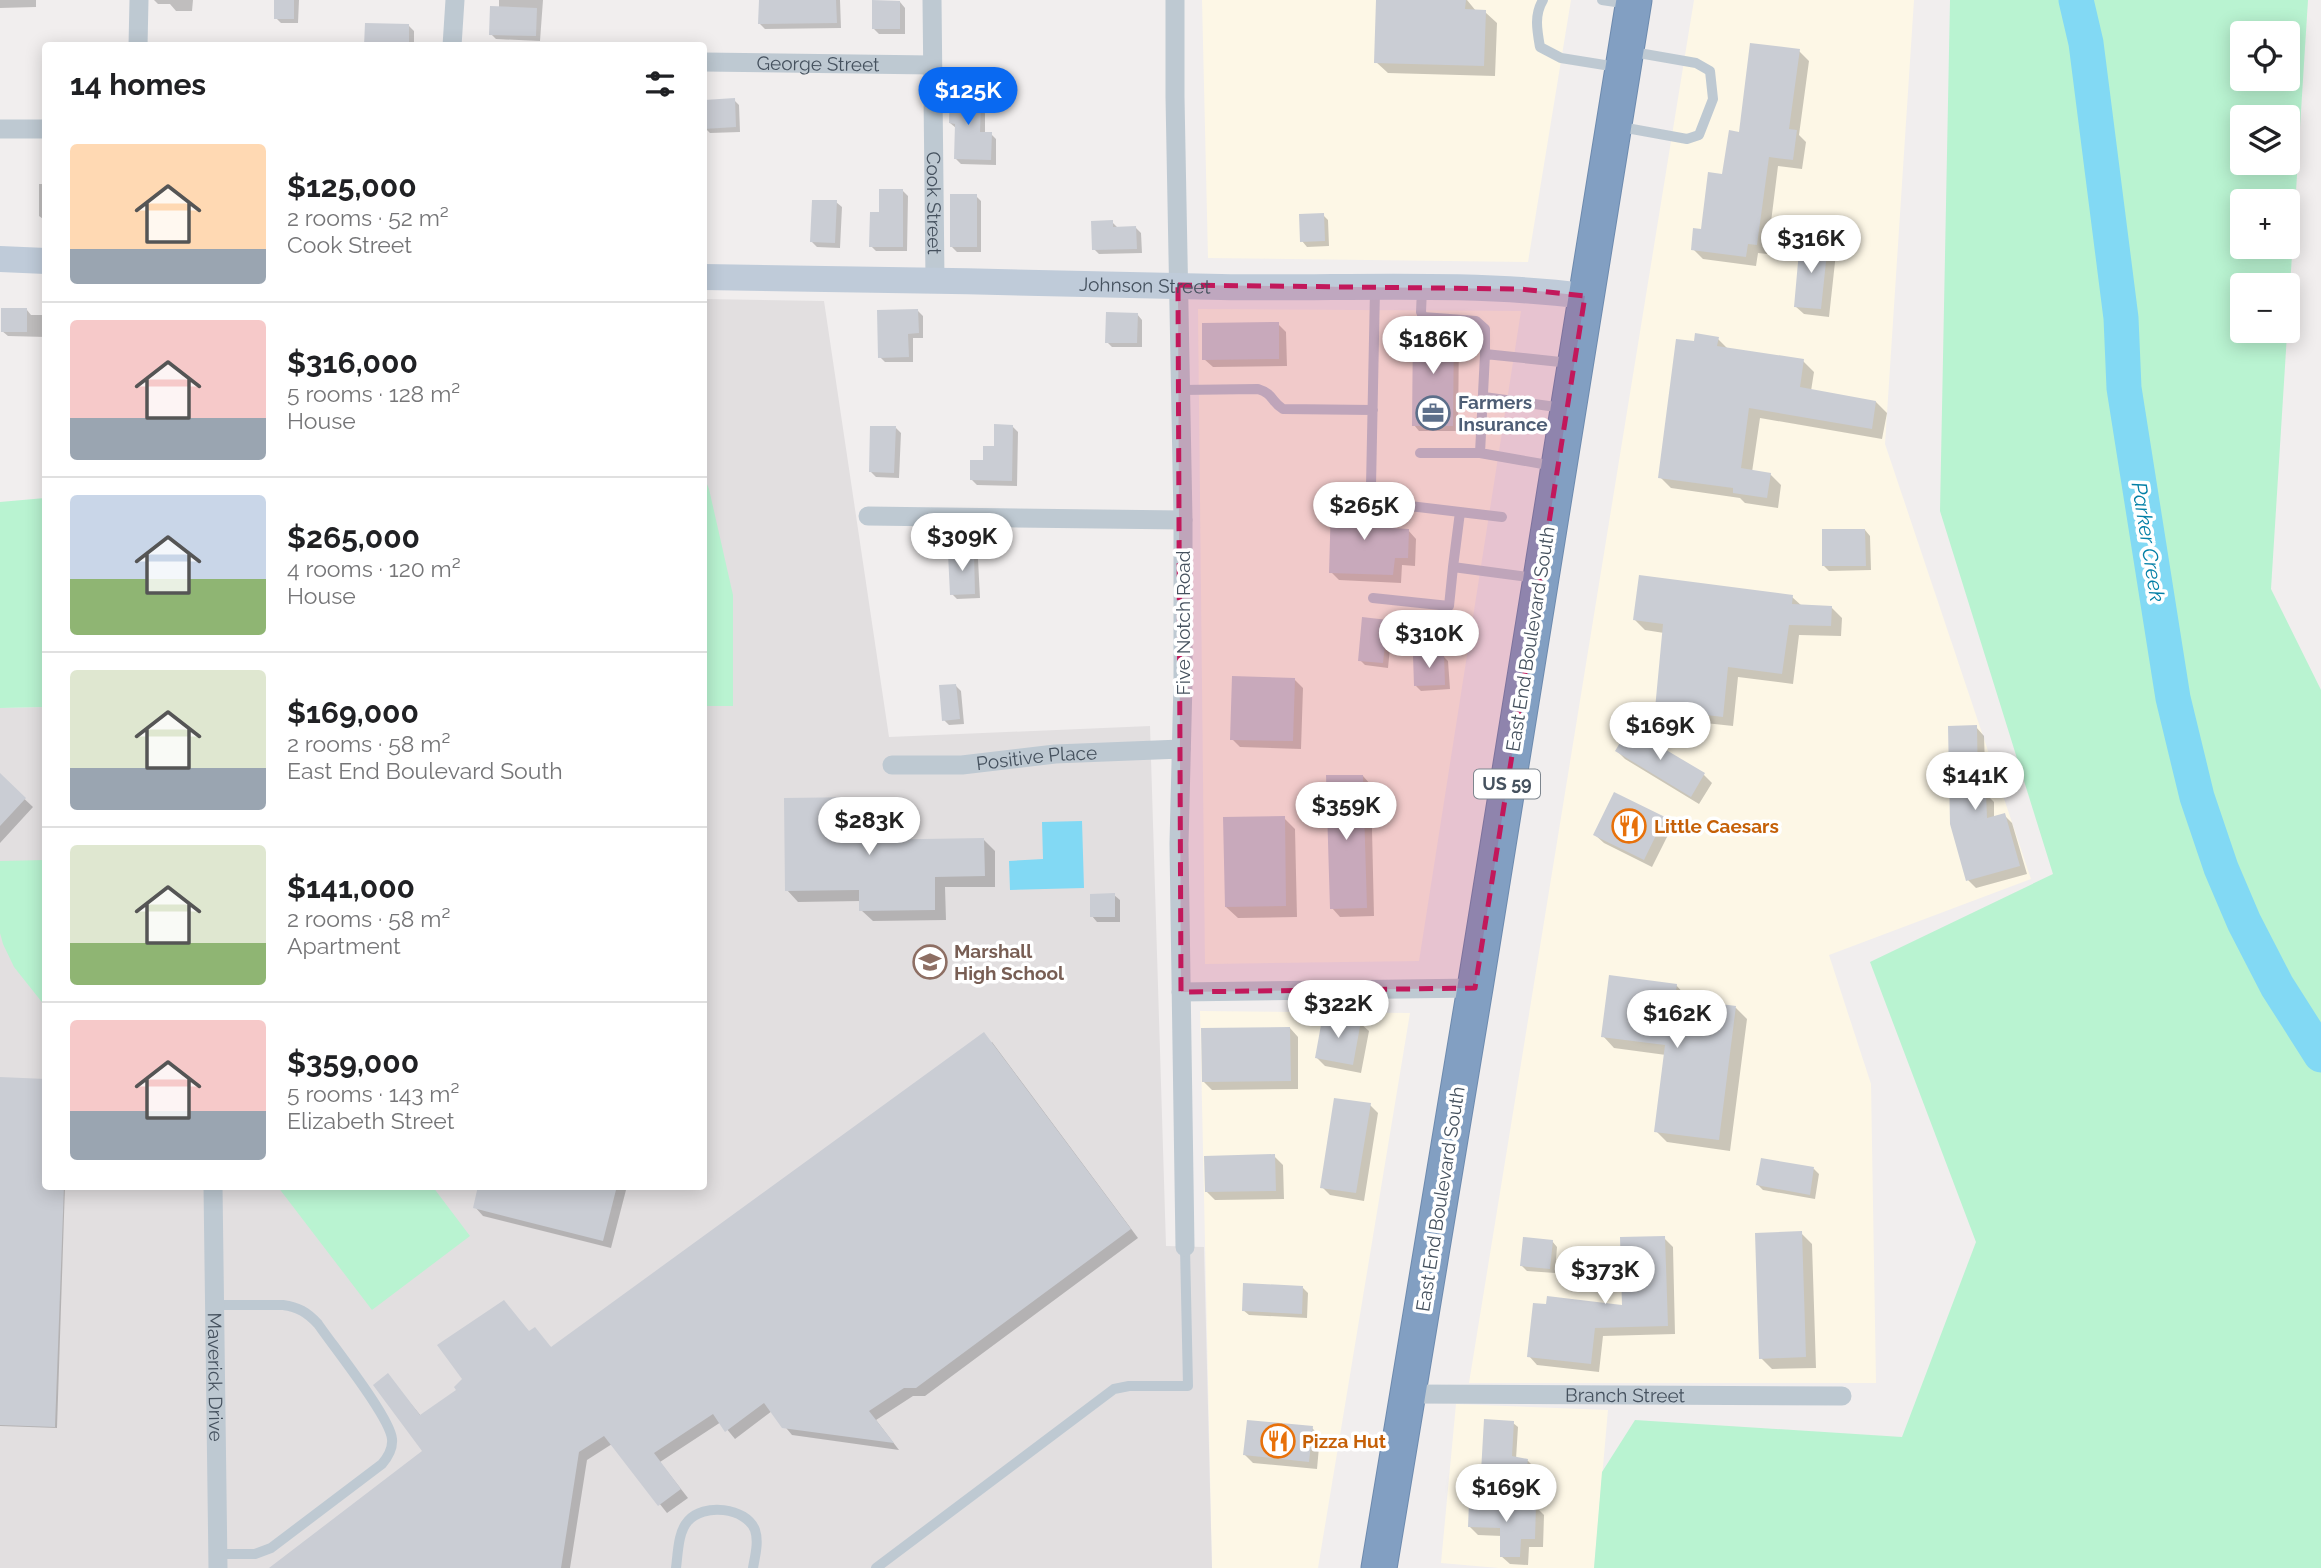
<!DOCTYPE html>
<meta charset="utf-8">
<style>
body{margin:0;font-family:Raleway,sans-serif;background:#f2f2f2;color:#202124;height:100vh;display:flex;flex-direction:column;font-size:26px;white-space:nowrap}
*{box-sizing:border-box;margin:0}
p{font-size:23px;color:#757577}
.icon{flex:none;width:38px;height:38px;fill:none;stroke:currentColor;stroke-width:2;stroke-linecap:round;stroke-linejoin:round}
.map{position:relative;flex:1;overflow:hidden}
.side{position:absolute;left:42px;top:42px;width:665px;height:1148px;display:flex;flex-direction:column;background:#fff;border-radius:7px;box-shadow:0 4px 18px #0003}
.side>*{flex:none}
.controls{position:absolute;left:2230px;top:21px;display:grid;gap:14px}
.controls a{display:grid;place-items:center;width:70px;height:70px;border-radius:7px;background:#fff;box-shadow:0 4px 18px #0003;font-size:35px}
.price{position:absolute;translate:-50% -60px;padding:0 16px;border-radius:24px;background:#fff;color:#222;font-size:23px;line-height:46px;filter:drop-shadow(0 2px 4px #0008)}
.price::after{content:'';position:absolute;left:50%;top:42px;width:21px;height:16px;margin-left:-10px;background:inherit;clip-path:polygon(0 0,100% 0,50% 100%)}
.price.selected{background:#0969f1;color:#fff}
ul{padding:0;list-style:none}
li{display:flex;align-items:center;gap:21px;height:175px;padding:0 28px}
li+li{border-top:2px solid #e0e0e0}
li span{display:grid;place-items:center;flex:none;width:196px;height:140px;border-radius:7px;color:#555}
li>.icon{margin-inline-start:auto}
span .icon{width:84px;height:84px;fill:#fffc;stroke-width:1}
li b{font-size:30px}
h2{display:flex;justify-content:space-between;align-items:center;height:84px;padding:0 28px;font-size:30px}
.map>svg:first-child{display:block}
.commercial{fill:#fdf7e6}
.education{fill:#e2dfe0}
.green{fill:#b9f3d1;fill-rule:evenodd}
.water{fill:#82d9f4}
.shadow{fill:#0003}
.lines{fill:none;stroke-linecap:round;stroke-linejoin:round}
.river{stroke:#82d9f4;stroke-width:35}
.building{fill:#cacdd4}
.highway-casing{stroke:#6d8aae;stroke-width:37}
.lane{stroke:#bec9d2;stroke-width:10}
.street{stroke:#bec9d2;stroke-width:19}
.secondary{stroke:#bfcbd9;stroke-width:26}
.highway{stroke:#829fc2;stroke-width:35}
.marked{fill:#c2185b;fill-opacity:0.2;stroke:#c2185b;stroke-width:5;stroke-dasharray:14 9;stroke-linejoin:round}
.labels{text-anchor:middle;stroke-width:7;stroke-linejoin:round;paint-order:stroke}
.shield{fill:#fff;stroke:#7d858e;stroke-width:2}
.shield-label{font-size:18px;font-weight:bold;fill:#45515e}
.street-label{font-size:19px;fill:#45515e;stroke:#fff}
.service-label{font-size:19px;font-weight:bold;fill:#4e5e75;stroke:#fff;text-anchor:start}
.food-label{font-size:19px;font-weight:bold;fill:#c56008;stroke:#fff;text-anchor:start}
.education-label{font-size:19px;font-weight:bold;fill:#785e54;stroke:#fff;text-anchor:start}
.water-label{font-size:21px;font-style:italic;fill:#027fa6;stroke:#fff}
</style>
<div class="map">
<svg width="2321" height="1568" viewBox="0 0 2321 1568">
<rect width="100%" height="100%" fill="#f1eeee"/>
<path class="commercial" d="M1202,0H1571L1528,262L1208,258Z
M1694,0H1914L1885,444L2031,879L1829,955L1871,1084L1876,1383H1469Z
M1198,309L1521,311L1419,961L1205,964Z
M1200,1011L1410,1013L1318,1568H1212Z
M1456,1404L1608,1410L1594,1568H1499L1441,1563Z"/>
<path class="education" d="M704,299L824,301L889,737L1150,726L1166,1246L1204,1247L1212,1568H0V708L45,707L46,1186H704Z"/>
<path class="green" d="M1950,0H2308L2271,589L2321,690V1568H1594L1602,1472L1635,1420L1902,1437L1976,1242L1870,962L2053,874L1940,511ZM2242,33H2287V79H2242ZM2242,117H2287V163H2242ZM2287,201V247H2242V201ZM2242,285H2287V331H2242Z
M704,477L709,489L733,595V706H704Z
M45,498V707L0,708V502Z
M45,860H46L45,1006L14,967L3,944L0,933V861Z
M278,1187H433L470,1236L372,1310Z"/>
<path class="water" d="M1082,821L1084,888L1010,890L1009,861L1043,859L1042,822Z"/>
<path class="shadow" d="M0,0H36V7L0,8Z
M154,0H193L192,11H176L170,4H158Z
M268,0H299L298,23H281L276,18V0Z
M499,0H543L540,41L496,39L491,34L499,8Z
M761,0H840L841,28L765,29L760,24Z
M1378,0H1467L1476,11L1485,12L1497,23L1495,76L1388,73L1376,62Z
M900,2L905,8V34H879L874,29Z
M409,26L414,31V46H366Z
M1799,51L1809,61L1799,135L1806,142L1802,169L1778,166L1767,254L1758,253L1756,266L1703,259L1693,249L1703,231L1724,176Z
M973,91L979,96L978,106L985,111V134H991L996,139V165L961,164L956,159V128L950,123Z
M734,100L739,105L740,132L710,133L705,128Z
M39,184H46V221L39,216Z
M902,190L908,196L907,251H876L871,246L881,214Z
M976,196L981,201V252H957L952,247Z
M836,202L842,207L840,248L817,247L812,242Z
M1323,215L1328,220L1329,246L1307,247L1302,241Z
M1112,222L1117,227L1136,228L1141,233L1142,253L1099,254L1094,249Z
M1827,245L1836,253L1829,317L1804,314L1795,306Z
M27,310L31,315H46V337L8,336L2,331Z
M918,311L923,316V338H913V362H885L880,357Z
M1137,314L1142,320V347H1112L1107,342Z
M1278,324L1286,332L1287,366L1213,367L1204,359Z
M1454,329L1459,334L1458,431H1419L1414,425Z
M1718,339L1729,350L1803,361L1814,372L1811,391L1876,402L1887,413L1882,439L1760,418L1752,472L1770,474L1781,485L1778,508L1745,503L1740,498L1671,488L1660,477L1695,343Z
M1012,426L1018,432L1017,486L977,485L972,480Z
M896,428L901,433L899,478L876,477L871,472Z
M1375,506L1383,515V529L1408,530L1416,539L1415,566L1402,565L1401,583L1339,580L1331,572Z
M1865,530L1870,536L1871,570L1829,571L1824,566Z
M973,554L978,559L980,598L957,599L952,594Z
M1792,597L1802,606L1831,607L1842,618L1841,636L1799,635L1793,684L1738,677L1733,726L1668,719L1657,708L1664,633L1645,630L1635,620Z
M1387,621L1392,627L1388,668L1365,665L1360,660Z
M1443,656L1448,661L1450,689L1421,691L1416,686Z
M1294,679L1303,688L1301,749L1240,747L1232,739Z
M956,686L961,691L964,724L949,725L944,720Z
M1976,727L1984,736L1986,794L1994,802V817L2004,815L2012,823L2027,874L1976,888L1968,880Z
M1617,751L1704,775L1712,783L1699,804L1625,759Z
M0,776L33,807L0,843Z
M1363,776L1371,785L1374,916L1340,917L1332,908Z
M861,798L872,810L873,841L984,840L995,851V887H945L946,920L873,921L861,910V901L798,902L787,890Z
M1284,818L1295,829L1297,917L1238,918L1226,907Z
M1664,819L1672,827L1652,867L1604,843L1595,835Z
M1114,895L1120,900V922H1097L1092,916Z
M1676,985L1687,997V1002L1736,1008L1747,1019L1730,1151L1667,1142L1656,1131L1666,1055L1614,1048L1603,1036Z
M1360,1023L1369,1031L1361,1073L1325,1066L1317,1058Z
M1290,1028L1298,1037V1089L1212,1090L1203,1081Z
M992,1042L1138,1238L925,1396H913L876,1420L899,1450L792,1435L772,1411L735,1439L721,1422L660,1462L688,1498L667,1513L612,1444L587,1460L570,1568H274L425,1452L388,1376L421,1416L459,1390L530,1333L552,1348Z
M0,1079L46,1186H65L57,1428L0,1426Z
M1370,1105L1378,1113L1364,1201L1330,1195L1322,1187Z
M1274,1156L1283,1165L1284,1199L1215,1200L1206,1191Z
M1814,1169L1819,1174L1815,1199L1763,1190L1758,1185Z
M480,1186H622L626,1190L611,1248L483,1216L475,1207Z
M1801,1233L1812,1244L1816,1368L1772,1369L1761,1358Z
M1664,1238L1673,1247L1675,1334L1603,1336L1599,1372L1537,1365L1529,1356L1624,1306Z
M1552,1241L1557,1247L1555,1273L1527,1271L1522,1266Z
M1303,1288L1308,1293L1307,1318L1249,1315L1243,1310Z
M1513,1423L1518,1427L1516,1459L1528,1461L1532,1465L1530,1478L1488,1476L1483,1471Z
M1312,1428L1320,1436L1317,1469L1253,1463L1245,1455Z
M1536,1507L1544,1515L1543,1547H1529L1528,1565L1510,1564L1501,1556L1502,1536L1478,1535L1470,1527Z"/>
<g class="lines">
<path class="river" d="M2076,0L2086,43L2121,318L2124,388L2173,698L2197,797L2221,868L2244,922L2277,986L2321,1055"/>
</g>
<path class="building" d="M274,0H294V19H274Z
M759,0H836L837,23L758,24Z
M872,0L900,1V29H872Z
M1376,0H1466L1465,9L1486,10L1484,66L1374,63Z
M490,6L537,8L536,36L489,35Z
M365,23L409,24V46H364Z
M1750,43L1800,49L1789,129L1797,130L1793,160L1769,157L1757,245L1748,244L1746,257L1691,250L1693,228L1701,229L1708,172L1722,174L1729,130L1739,132Z
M950,89H974V104H981L980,132H992L991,160L954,159L955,124L949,123Z
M735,98L736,127L704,129V100Z
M879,189H903V247H869L870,212H879Z
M950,194H977V247H950Z
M812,200H837L835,243L810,242Z
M1324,213L1325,241L1300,242L1299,214Z
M1113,220V227L1136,226L1137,249L1092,250L1091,221Z
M1800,240L1828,243L1821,309L1794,307Z
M1,308H27V332H1Z
M918,309L919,333L908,334L909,357L878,358L877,310Z
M1106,312L1138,313L1137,343H1105Z
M1279,322V359L1202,360V323Z
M1413,324L1454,327L1453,426H1412Z
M1695,333L1719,337L1717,346L1804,359L1800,387L1876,401L1872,429L1749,408L1741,468L1771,473L1767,498L1733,493V488L1658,478L1676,339L1694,341Z
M994,424L1013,425L1012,481L970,480V460H983V446H994Z
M870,426H896L894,473L869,472Z
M1331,503L1376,505L1375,527L1409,529L1408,558H1395L1393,575L1329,573Z
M1822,529H1865L1866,566H1822Z
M974,552L975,594L950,595L948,553Z
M1639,575L1793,595L1792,604L1832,606L1831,626L1789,625L1782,674L1728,667L1723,717L1655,709L1663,624L1633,620Z
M1362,617L1388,620L1383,663L1358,661Z
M1444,654L1445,685L1414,686L1413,655Z
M1232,676L1295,678L1293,741L1230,740Z
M956,684L960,719L942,721L939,685Z
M1977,725L1978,792H1986L1987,818L2005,813L2020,866L1966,881L1950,824L1948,726Z
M1629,728L1705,773L1691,797L1615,751Z
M0,773L26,798L0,826Z
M1326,775H1363L1367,908L1330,909Z
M1614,792L1665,817L1644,860L1593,835Z
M862,797V840L984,838L985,876L935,877V910L859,911V890L785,891L784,798Z
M1285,816L1286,906L1225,907L1223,817Z
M1115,893V917H1090V894Z
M1609,975L1677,984L1675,998L1736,1006L1719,1140L1654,1132L1665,1045L1601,1037Z
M1323,1014L1361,1021L1353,1065L1315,1058Z
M1290,1027L1291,1081L1202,1082L1201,1028Z
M984,1032L1131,1229L916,1388H904L869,1411L894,1443L782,1428L764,1403L725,1432L713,1414L654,1453L681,1489L658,1506L604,1436L579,1452L561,1568H269L422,1451L373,1385L388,1373L420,1415L456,1390L454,1387L462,1379L437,1345L504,1300L529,1331L535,1327L551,1347Z
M0,1077L46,1079V1186H64L55,1427L0,1425Z
M1334,1098L1371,1103L1356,1193L1320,1188Z
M1275,1154L1276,1191L1205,1192L1204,1156Z
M1761,1158L1814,1167L1810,1195L1756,1185Z
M478,1186H617L603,1241L473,1208Z
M1802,1231L1806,1357L1759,1359L1755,1233Z
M1665,1236L1668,1326L1595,1328L1591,1364L1527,1357L1533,1303L1546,1304L1547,1296L1622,1305L1620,1237Z
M1523,1237L1553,1240L1550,1269L1520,1266Z
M1243,1283L1303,1286L1302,1314L1242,1311Z
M1484,1419L1514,1421L1512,1456L1528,1459L1526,1474L1481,1472Z
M1247,1420L1313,1426L1309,1462L1243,1455Z
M1469,1503L1536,1505L1535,1539H1521L1520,1557H1500V1528L1468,1527Z"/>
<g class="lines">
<defs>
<path id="highway" d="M1379,1568L1475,988L1634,0"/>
</defs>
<use href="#highway" class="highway-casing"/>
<path class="lane" d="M1543,0C1534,15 1537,30 1540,47L1561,58L1617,67
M1602,0L1629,4
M1621,127L1687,139L1699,135L1713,99L1710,71L1696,63L1633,52
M1375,289L1371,486L1375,495L1393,504L1460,512L1453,567
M1422,289L1421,312L1423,317L1476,321L1485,329V354
M1181,390L1258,389C1274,394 1271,402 1283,409L1373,410
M1484,397L1563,408
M1420,453H1480L1554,466
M1480,453L1485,354L1570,363
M1460,512L1502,517
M1373,598L1449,606L1453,567L1536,578
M215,1305H283C298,1307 307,1312 318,1324C333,1346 390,1417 392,1439C393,1449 388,1457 382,1464L271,1548L255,1554H218
M676,1568C678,1553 678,1532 688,1521C703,1503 746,1507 755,1530C759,1542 755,1556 753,1568
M876,1568L1114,1389L1129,1386H1188L1185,1247"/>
<g class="street">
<path id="s1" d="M932,0L935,280"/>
<path d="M1175,0V97L1183,520V682L1179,844L1185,1247"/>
<path d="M138,46L139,0"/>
<path d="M452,46L455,0"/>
<path id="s2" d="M704,62L932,65"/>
<path d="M0,129H46"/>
<path d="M868,516L1183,520"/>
<path id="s3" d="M892,765H962L1055,754L1181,749"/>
<path d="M1181,992L1475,988"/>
<path id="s4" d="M213,1186L218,1568"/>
<path id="s5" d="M1408,1394L1842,1396"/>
</g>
<g class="secondary">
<path d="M0,259L46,261"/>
<path id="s6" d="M704,277C876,279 1049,283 1221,287C1342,289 1465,281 1585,296"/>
</g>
<use href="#highway" class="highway"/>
</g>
<path class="marked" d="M1178,285L1520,289L1585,296L1475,988L1181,992Z"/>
<defs>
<symbol id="office-ring" viewBox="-11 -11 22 22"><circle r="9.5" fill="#fff" stroke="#5c6f8a" stroke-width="1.5"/><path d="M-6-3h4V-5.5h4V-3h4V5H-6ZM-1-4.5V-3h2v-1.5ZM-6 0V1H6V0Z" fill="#5c6f8a"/></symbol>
<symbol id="restaurant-ring" viewBox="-11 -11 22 22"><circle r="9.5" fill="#fff" stroke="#e8710a" stroke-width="1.5"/><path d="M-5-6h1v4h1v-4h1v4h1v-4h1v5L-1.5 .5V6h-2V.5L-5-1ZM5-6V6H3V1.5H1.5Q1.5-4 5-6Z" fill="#e8710a"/></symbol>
<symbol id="school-ring" viewBox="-11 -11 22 22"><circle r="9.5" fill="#fff" stroke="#8d6e63" stroke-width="1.5"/><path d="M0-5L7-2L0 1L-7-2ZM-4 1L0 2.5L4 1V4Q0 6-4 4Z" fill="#8d6e63"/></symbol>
</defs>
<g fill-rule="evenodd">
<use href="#office-ring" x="1414" y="394" width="38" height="38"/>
<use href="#restaurant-ring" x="1610" y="807" width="38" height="38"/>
<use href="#school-ring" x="911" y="943" width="38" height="38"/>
<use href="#restaurant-ring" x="1259" y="1422" width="38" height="38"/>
</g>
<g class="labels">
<rect class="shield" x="1474" y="769.5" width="66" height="29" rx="5"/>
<g class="shield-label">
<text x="1507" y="790">US 59</text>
</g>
<g class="street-label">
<text dy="7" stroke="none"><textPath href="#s2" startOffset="114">George Street</textPath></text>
<text dy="7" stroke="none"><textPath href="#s1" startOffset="203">Cook Street</textPath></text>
<text dy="7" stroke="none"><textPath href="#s6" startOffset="441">Johnson Street</textPath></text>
<text transform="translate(1183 623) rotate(-90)" y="7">Five Notch Road</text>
<text transform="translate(1530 639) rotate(-81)" y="7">East End Boulevard South</text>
<text dy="7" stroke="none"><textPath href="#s3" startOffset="145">Positive Place</textPath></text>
<text transform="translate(1440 1199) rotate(-81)" y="7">East End Boulevard South</text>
<text dy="7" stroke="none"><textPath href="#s4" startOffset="191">Maverick Drive</textPath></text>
<text dy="7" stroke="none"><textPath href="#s5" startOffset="217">Branch Street</textPath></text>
</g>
<g class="service-label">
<text x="1458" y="409">Farmers<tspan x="1458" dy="22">Insurance</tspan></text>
</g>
<g class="food-label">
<text x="1654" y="833">Little Caesars</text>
<text x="1302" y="1448">Pizza Hut</text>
</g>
<g class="education-label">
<text x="954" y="958">Marshall<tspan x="954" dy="22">High School</tspan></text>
</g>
<g class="water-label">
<text transform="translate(2148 542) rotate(81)" y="7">Parker Creek</text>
</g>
</g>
</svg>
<div class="controls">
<a><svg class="icon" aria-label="locate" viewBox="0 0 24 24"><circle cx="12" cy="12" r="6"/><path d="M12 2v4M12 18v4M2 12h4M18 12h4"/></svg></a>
<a><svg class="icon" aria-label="layers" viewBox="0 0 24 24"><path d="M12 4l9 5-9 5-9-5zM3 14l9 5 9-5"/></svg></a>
<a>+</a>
<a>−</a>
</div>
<b class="price selected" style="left:968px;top:127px">$125K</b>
<b class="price" style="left:1811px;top:275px">$316K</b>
<b class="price" style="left:1433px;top:376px">$186K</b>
<b class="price" style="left:1364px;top:542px">$265K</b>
<b class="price" style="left:962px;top:573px">$309K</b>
<b class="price" style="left:1429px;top:670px">$310K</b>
<b class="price" style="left:1660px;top:762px">$169K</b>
<b class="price" style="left:1975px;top:812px">$141K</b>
<b class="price" style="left:1346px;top:842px">$359K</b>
<b class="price" style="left:869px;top:857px">$283K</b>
<b class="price" style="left:1338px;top:1040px">$322K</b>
<b class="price" style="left:1677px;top:1050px">$162K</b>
<b class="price" style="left:1605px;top:1306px">$373K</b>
<b class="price" style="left:1506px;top:1524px">$169K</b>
<section class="side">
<h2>14 homes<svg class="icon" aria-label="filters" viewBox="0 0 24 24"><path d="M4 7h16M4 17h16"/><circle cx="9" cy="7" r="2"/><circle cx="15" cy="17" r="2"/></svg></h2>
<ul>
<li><span style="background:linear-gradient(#ffd9b3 75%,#9aa5b1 0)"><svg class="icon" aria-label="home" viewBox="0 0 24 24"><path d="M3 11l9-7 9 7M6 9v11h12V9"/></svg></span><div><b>$125,000</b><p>2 rooms · 52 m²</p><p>Cook Street</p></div></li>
<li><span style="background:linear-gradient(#f6c9c9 70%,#9aa5b1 0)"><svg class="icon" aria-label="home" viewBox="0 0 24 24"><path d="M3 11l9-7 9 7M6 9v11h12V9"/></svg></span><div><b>$316,000</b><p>5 rooms · 128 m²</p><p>House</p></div></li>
<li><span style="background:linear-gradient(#c9d6e8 60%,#8fb573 0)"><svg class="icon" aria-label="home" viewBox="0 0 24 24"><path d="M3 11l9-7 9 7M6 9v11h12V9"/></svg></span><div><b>$265,000</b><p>4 rooms · 120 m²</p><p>House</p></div></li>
<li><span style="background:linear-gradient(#dfe7d0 70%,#9aa5b1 0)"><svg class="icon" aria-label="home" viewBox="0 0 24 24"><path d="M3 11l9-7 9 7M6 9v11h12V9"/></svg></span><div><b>$169,000</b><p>2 rooms · 58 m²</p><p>East End Boulevard South</p></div></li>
<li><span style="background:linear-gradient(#dfe7d0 70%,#8fb573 0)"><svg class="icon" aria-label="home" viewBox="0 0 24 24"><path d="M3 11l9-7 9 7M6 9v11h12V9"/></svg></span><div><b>$141,000</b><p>2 rooms · 58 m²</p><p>Apartment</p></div></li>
<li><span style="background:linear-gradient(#f6c9c9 65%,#9aa5b1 0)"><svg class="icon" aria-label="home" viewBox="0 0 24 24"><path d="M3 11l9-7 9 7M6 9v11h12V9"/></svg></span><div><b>$359,000</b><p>5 rooms · 143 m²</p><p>Elizabeth Street</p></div></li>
</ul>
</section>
</div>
